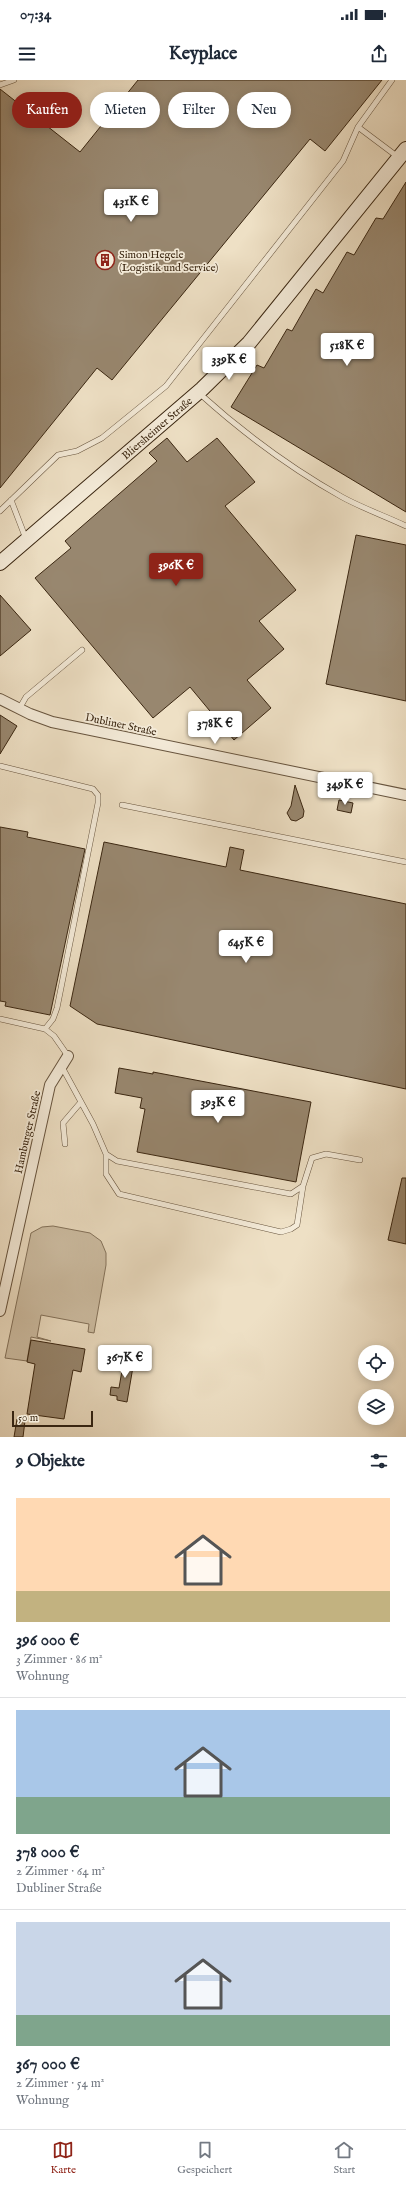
<!DOCTYPE html>
<html lang="de">
<meta charset="utf-8">
<style>
body{margin:0;font-family:"IM FELL English",serif;background:#f6f6f7;color:#1f2937;height:100vh;display:flex;flex-direction:column;font-size:15px;white-space:nowrap}
*{box-sizing:border-box;margin:0}
p{font-size:13px;color:#747a83}
.icon{flex:none;width:22px;height:22px;fill:none;stroke:currentColor;stroke-width:2;stroke-linecap:round;stroke-linejoin:round}
.map{position:relative;height:1357px;overflow:hidden}
.sheet{display:flex;flex-direction:column;background:#fff;flex:1}
.sheet>*{flex:none}
.hud{position:absolute;left:12px;top:12px;width:382px;height:36px;display:flex;gap:8px}
.tools{position:absolute;left:358px;top:1265px;display:grid;gap:8px}
.tools a{display:grid;place-items:center;width:36px;height:36px;border-radius:50%;background:#fff;box-shadow:0 2px 10px #0003;font-size:20px}
.scale{position:absolute;left:12px;bottom:10px;width:81px;box-sizing:border-box;padding-left:4px;border:2px solid #3a2611;border-top:0;font-size:11px;line-height:14px;white-space:nowrap;color:#3a2611;-webkit-text-stroke:3px #f4ebd9;paint-order:stroke}
.price{position:absolute;translate:-50% -34px;padding:0 9px;border-radius:4px;background:#fff;color:#222;font-size:13px;line-height:26px;filter:drop-shadow(0 1px 2px #0008)}
.price::after{content:'';position:absolute;left:50%;top:24px;width:12px;height:9px;margin-left:-6px;background:inherit;clip-path:polygon(0 0,100% 0,50% 100%)}
.price.selected{background:#8f2418;color:#fff}
ul{padding:0;list-style:none}
li{display:grid;align-content:center;gap:8px;height:212px;padding:0 16px}
li+li{border-top:1px solid #e0e1e3}
li span{display:grid;place-items:center;height:124px;border-radius:0px;color:#555}
li>.icon{margin-inline-start:auto}
span .icon{width:72px;height:72px;fill:#fffc;stroke-width:1}
li b{font-size:17px}
h2{display:flex;justify-content:space-between;align-items:center;height:48px;padding:0 16px;font-size:17px}
.pill{padding:0 14px;border-radius:18px;background:#fff;box-shadow:0 2px 10px #0003;font-size:14px;line-height:36px}
.pill.selected{background:#8f2418;color:#fff}
.status{display:flex;justify-content:space-between;align-items:center;height:28px;padding:0 20px;background:#fff;direction:ltr}
.status svg{height:11px;fill:currentColor}
header{display:flex;justify-content:space-between;align-items:center;height:52px;padding:0 16px;background:#fff;font-size:18px;font-weight:700}
.tabs{display:flex;justify-content:space-around;align-items:center;height:56px;border-top:1px solid #e0e1e3;background:#fff;font-size:11px;color:#747a83}
.tabs a{display:grid;justify-items:center;gap:2px}
.tabs .selected{color:#8f2418}
.map>svg:first-child{display:block}
.green{fill:#cfc0a6;stroke:#84735c}
.building{fill:#98876f;stroke:#3a2611}
.lines{fill:none;stroke-linecap:round;stroke-linejoin:round}
.lane-casing{stroke:#67543e;stroke-width:6}
.street-casing{stroke:#67543e;stroke-width:12}
.secondary-casing{stroke:#3a2611;stroke-width:16}
.lane{stroke:#f4ebd9;stroke-width:5}
.street{stroke:#f4ebd9;stroke-width:10}
.secondary{stroke:#f4ebd9;stroke-width:14}
.labels{text-anchor:middle;stroke-width:3.5;stroke-linejoin:round;paint-order:stroke}
.poi-label{font-size:11px;fill:#3a2611;stroke:#f4ebd9;text-anchor:start}
.street-label{font-size:11px;fill:#3a2611;stroke:#f4ebd9}
</style>
<div class="status"><b>07:34</b><svg viewBox="0 0 49 12"><path d="M0 12V9h3v3zM5 12V6h3v6zM10 12V3h3v9zM15 12V0h3v12zM26 1h20v11H26zM47 4h2v5h-2z"/></svg></div>
<header><svg class="icon" aria-label="menu" viewBox="0 0 24 24"><path d="M4 6h16M4 12h16M4 18h16"/></svg>Keyplace<svg class="icon" aria-label="share" viewBox="0 0 24 24"><path d="M12 15V3M7 8l5-5 5 5M5 13v7h14v-7"/></svg></header>
<div class="map">
<svg width="406" height="1357" viewBox="0 0 406 1357">
<rect width="100%" height="100%" fill="#eee0c5"/>
<filter id="stains"><feTurbulence type="fractalNoise" baseFrequency=".005" numOctaves="4"/><feColorMatrix values="0 0 0 0 .2 0 0 0 0 .09 0 0 0 0 .02 0 0 0 .5 -.17"/></filter>
<radialGradient id="worn" r=".72"><stop offset=".6" stop-color="#630" stop-opacity="0"/><stop offset="1" stop-color="#630" stop-opacity=".3"/></radialGradient>
<path class="green" d="M53,1146L90,1153L101,1161L106,1173V1185L94,1253L88,1252L89,1244L41,1235L37,1257L51,1261L31,1257L27,1281L5,1278L31,1153L42,1147Z"/>
<path class="building" d="M138,0H382L325,71L310,59L112,300L97,288L0,408V9L80,72Z
M406,102V432L231,327L257,285L264,288L287,249L292,251L316,209L323,213L347,172L354,175L376,138L383,139Z
M167,358L187,382L217,358L255,402L225,426L296,510L259,541L284,569L247,600L271,628L234,660L190,607L153,638L35,498L71,468L65,461L157,381L149,373Z
M356,455L406,465V621L326,604Z
M0,515L31,550L0,576Z
M0,635L17,646L0,674Z
M295,705L304,731L303,737L296,741L291,740L287,733L291,726Z
M339,720L353,723L351,733L337,730Z
M0,747L28,752L27,757L85,769L50,935L5,926L6,922L0,921Z
M104,762L226,787L230,767L244,770L240,790L406,824V1009L97,944L70,926Z
M119,988L153,994V992L311,1022L296,1102L137,1072L145,1029L140,1028L142,1018L115,1013Z
M402,1098H406V1164L388,1160Z
M31,1260L85,1269L81,1292L73,1290L64,1339L27,1334L35,1284L27,1282Z
M125,1273L135,1275L127,1322L117,1320V1316L110,1315L111,1307L119,1308Z
M17,1339L25,1341L23,1357H14Z"/>
<g class="lines">
<defs>
<path id="lane" d="M0,5L14,0
M358,47L398,77
M199,313C241,351 292,389 342,417C362,428 385,436 406,446
M11,420L26,459
M0,431L58,375L77,371L102,358L166,306L343,81L358,47L392,0
M19,629L26,617L82,570
M0,686L93,709L98,715V723L57,928L53,939L45,949
M122,725L406,782
M0,939L45,949L54,956L68,976
M62,987L93,1044L106,1074L117,1081L291,1114L303,1106L312,1078L326,1074L360,1080
M65,1064L63,1043L81,1022
M106,1074V1094L119,1114L281,1152L291,1149L297,1145L303,1106"/>
<path id="street" d="M0,619L30,634L52,642L406,715
M0,1231L50,1005L68,976"/>
<g id="secondary">
<path id="s1" d="M0,483L202,309L249,263L406,69"/>
</g>
</defs>
<use href="#lane" class="lane-casing"/>
<use href="#street" class="street-casing"/>
<use href="#secondary" class="secondary-casing"/>
<use href="#lane" class="lane"/>
<use href="#street" class="street"/>
<use href="#secondary" class="secondary"/>
</g>
<defs>
<symbol id="building-ring" viewBox="-11 -11 22 22"><circle r="9.5" fill="#f4ebd9" stroke="#8f2418" stroke-width="1.5"/><path d="M-4-6H4V6H1V3H-1V6H-4ZM-2.5-4.3h1.7v1.8h-1.7ZM.8-4.3h1.7v1.8H.8ZM-2.5-1h1.7V.8h-1.7ZM.8-1h1.7V.8H.8Z" fill="#8f2418"/></symbol>
</defs>
<g fill-rule="evenodd">
<use href="#building-ring" x="94" y="169" width="22" height="22"/>
</g>
<g class="labels">
<g class="poi-label">
<text x="119" y="178">Simon Hegele<tspan x="119" dy="13">(Logistik und Service)</tspan></text>
</g>
<g class="street-label">
<text dy="4" stroke="none"><textPath href="#s1" startOffset="207">Bliersheimer Straße</textPath></text>
<text transform="translate(121 644) rotate(12)" y="4">Dubliner Straße</text>
<text transform="translate(27 1052) rotate(-77)" y="4">Hamburger Straße</text>
</g>
</g>
<rect width="100%" height="100%" filter="url(#stains)"/>
<rect width="100%" height="100%" fill="url(#worn)"/>
</svg>
<div class="tools">
<a><svg class="icon" aria-label="locate" viewBox="0 0 24 24"><circle cx="12" cy="12" r="6"/><path d="M12 2v4M12 18v4M2 12h4M18 12h4"/></svg></a>
<a><svg class="icon" aria-label="layers" viewBox="0 0 24 24"><path d="M12 4l9 5-9 5-9-5zM3 14l9 5 9-5"/></svg></a>
</div>
<div class="scale">50 m</div>
<b class="price" style="left:131px;top:143px">431K €</b>
<b class="price" style="left:347px;top:287px">518K €</b>
<b class="price" style="left:229px;top:301px">339K €</b>
<b class="price selected" style="left:176px;top:507px">396K €</b>
<b class="price" style="left:215px;top:665px">378K €</b>
<b class="price" style="left:345px;top:726px">349K €</b>
<b class="price" style="left:246px;top:884px">645K €</b>
<b class="price" style="left:218px;top:1044px">393K €</b>
<b class="price" style="left:125px;top:1299px">367K €</b>
<div class="hud">
<a class="pill selected">Kaufen</a>
<a class="pill">Mieten</a>
<a class="pill">Filter</a>
<a class="pill">Neu</a>
</div>
</div>
<section class="sheet">
<h2>9 Objekte<svg class="icon" aria-label="filters" viewBox="0 0 24 24"><path d="M4 7h16M4 17h16"/><circle cx="9" cy="7" r="2"/><circle cx="15" cy="17" r="2"/></svg></h2>
<ul>
<li><span style="background:linear-gradient(#ffd9b3 75%,#c2b280 0)"><svg class="icon" aria-label="home" viewBox="0 0 24 24"><path d="M3 11l9-7 9 7M6 9v11h12V9"/></svg></span><div><b>396 000 €</b><p>3 Zimmer · 86 m²</p><p>Wohnung</p></div></li>
<li><span style="background:linear-gradient(#a9c7e8 70%,#7fa58c 0)"><svg class="icon" aria-label="home" viewBox="0 0 24 24"><path d="M3 11l9-7 9 7M6 9v11h12V9"/></svg></span><div><b>378 000 €</b><p>2 Zimmer · 64 m²</p><p>Dubliner Straße</p></div></li>
<li><span style="background:linear-gradient(#c9d6e8 75%,#7fa58c 0)"><svg class="icon" aria-label="home" viewBox="0 0 24 24"><path d="M3 11l9-7 9 7M6 9v11h12V9"/></svg></span><div><b>367 000 €</b><p>2 Zimmer · 54 m²</p><p>Wohnung</p></div></li>
</ul>
</section>
<nav class="tabs">
<a class="selected"><svg class="icon" aria-label="map" viewBox="0 0 24 24"><path d="M3 6l6-2 6 2 6-2v14l-6 2-6-2-6 2zM9 4v14M15 6v14"/></svg>Karte</a>
<a><svg class="icon" aria-label="saved" viewBox="0 0 24 24"><path d="M7 4h10v16l-5-4-5 4z"/></svg>Gespeichert</a>
<a><svg class="icon" aria-label="home" viewBox="0 0 24 24"><path d="M3 11l9-7 9 7M6 9v11h12V9"/></svg>Start</a>
</nav>
